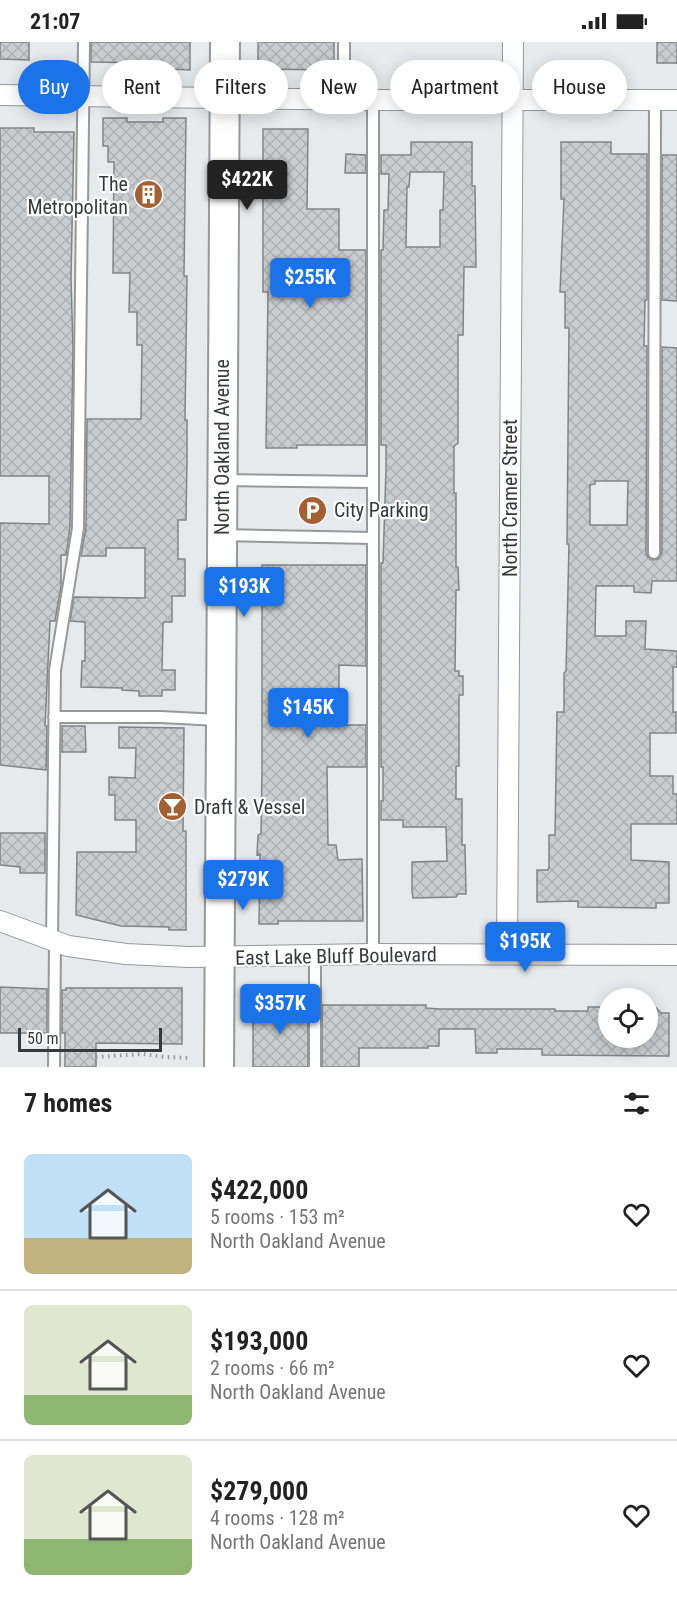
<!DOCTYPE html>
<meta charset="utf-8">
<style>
body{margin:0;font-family:"Roboto Condensed",sans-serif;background:#f6f6f6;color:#222;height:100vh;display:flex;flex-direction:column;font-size:22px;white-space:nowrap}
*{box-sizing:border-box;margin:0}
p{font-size:20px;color:#767676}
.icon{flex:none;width:33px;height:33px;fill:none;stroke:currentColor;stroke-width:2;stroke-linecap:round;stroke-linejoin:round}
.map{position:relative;height:1025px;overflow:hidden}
.side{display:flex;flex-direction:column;background:#fff;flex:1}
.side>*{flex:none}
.hud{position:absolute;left:18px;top:18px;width:642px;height:54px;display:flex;gap:12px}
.tools{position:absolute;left:598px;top:946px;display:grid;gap:12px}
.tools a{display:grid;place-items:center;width:60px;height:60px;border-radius:50%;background:#fff;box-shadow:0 3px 15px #0003;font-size:30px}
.scale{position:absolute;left:18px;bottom:15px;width:144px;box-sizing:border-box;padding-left:6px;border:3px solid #37393a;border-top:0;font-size:16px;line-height:21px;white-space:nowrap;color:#37393a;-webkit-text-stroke:4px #fff;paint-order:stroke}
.price{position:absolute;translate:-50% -51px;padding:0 14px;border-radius:6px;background:#1a73e8;color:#fff;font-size:20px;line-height:39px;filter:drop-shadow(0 2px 3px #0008)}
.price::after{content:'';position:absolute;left:50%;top:36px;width:18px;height:14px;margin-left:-9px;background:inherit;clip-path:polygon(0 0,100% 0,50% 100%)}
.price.active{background:#222;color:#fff}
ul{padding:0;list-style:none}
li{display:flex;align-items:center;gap:18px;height:150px;padding:0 24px}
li+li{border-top:2px solid #e0e0e0}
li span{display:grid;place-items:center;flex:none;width:168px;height:120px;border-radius:9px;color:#555}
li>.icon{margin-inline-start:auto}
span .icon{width:72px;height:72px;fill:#fffc;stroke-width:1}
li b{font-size:26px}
h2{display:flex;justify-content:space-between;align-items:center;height:72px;padding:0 24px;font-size:26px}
.tag{padding:0 21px;border-radius:27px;background:#fff;box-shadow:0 3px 15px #0003;font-size:21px;line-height:54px}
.tag.active{background:#1a73e8;color:#fff}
.status{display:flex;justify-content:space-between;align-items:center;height:42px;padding:0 30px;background:#fff;direction:ltr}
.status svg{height:16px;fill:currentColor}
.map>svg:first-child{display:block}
.building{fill:url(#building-cross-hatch);stroke:#818587;stroke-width:1.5;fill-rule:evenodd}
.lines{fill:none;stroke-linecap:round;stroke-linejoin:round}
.service-casing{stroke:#95999b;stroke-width:14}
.minor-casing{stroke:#95999b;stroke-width:22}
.secondary-casing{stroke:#95999b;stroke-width:32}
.path{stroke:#95989a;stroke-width:4;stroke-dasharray:1.5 4.5;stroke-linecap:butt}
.service{stroke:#fff;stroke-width:10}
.minor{stroke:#fff;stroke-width:20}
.secondary{stroke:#fff;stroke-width:28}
.labels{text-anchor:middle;stroke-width:4.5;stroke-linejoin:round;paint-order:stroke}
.poi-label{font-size:20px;fill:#37393a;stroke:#fff;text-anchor:start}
.street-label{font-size:20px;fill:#37393a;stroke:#fff}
</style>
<div class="status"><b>21:07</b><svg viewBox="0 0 49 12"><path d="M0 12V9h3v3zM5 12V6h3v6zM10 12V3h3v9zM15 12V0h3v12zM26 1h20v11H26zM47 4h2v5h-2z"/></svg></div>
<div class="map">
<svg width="677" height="1025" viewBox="0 0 677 1025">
<defs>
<pattern id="building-cross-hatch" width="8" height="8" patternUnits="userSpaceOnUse" patternTransform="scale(1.5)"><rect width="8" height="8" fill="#c9cdd0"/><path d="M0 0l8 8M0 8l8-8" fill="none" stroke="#adb1b3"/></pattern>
</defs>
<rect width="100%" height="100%" fill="#e6eaec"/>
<path class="building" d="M0,0H29V18L0,17Z
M91,0H190V28L146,26V21L91,20Z
M258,0H334V28L258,27Z
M657,0H677V21H657Z
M103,76H127V80H163V76H186L184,234H187L185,378H187V418L186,478H178V517H185V554H172V580H164L163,582L162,628H175V648H162V654H139V649L122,648V646L81,645L82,619H85V580L70,579L74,555L145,556V506H106V514H81L86,486L87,377H141L142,303H137V270H129L130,231H113L114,120H108V104H103Z
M0,86H34V90H74L71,236L73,307L70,485L66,513H61V544L55,579H50L45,684H47L46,728L0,723V481L49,482V434H0Z
M263,87H308L307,167H339V208H366V403H297V406H266L268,250H263Z
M411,100H472V144H475L476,225H464L463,293H458V401L454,404V451H456V525H458L459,548H456L455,629H459V634H463V653H459V724H456V757H462V803H465L466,852H458L456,855L413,856L412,849V820L447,819L446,785H403V778H381V759H383V725H381V521H383L386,427V403H381V208H383L384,168H388L389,132H381V113H411ZM410,130H444L443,168H440V205H406L407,145H409Z
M561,100H611V112H647V258H645L644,304H647L646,511L648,515L653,518L658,517L662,511V305L677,306V539H652L651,551L634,550V544H596L595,594H626V579H646L645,607L677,609V625H673V670H676V691H650V734H673V752H677V782H631V818L669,820V861H656V866L578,865V859L537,860V828H548L549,825V793H555L557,670H564V631L566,629L569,502H567L569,286H565V250H560L564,157H561ZM595,439H628L627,483H590V443L595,442Z
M346,112L366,113V131H345Z
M662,113H677V259L662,258Z
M262,523H366V624L339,623V683H366V725H327L328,803H336L338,818L362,817L363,879H278V882H259L260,812L257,813L258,793L261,792L262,727Z
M62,684H85L86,710H62Z
M119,685L184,686L183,789H186V888H169V885L121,884L76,873L77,810H136V778H115V753H109V735L135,736L136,706H119Z
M0,791H45V831H20V825L0,823Z
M0,945L47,947V991H0Z
M66,946H182V1002L96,1001V1025H65V991H62V948H66Z
M648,957L661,971H669V1014L542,1013V1007H497V1011H476L475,987H439V1004H428V1006H359V1025H322V963H426V966L439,967H555V969H588V965H609V996H648Z
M253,961H306L308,963V1025H253Z"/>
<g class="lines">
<defs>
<path id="service" d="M344,0V57
M373,58V912
M223,438L373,440
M222,493L373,496
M654,511L655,58
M54,675H161L219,678
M52,899L55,628L78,486L84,0
M315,914V1025
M54,1025L55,900"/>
<path id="minor" d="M0,53L373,58H677
M0,879L68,904L126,912L189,915L373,912L677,913
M507,912L513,0"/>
<path id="secondary" d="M219,1025L225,0"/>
</defs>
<use href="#service" class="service-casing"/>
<use href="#minor" class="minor-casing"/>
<use href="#secondary" class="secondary-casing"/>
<path class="path" d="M96,1015L143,1012L165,1015L189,1016"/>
<use href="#service" class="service"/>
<use href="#minor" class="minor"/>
<use href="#secondary" class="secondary"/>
</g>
<defs>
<symbol id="building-disc" viewBox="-11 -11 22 22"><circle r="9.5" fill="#a46032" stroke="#fff"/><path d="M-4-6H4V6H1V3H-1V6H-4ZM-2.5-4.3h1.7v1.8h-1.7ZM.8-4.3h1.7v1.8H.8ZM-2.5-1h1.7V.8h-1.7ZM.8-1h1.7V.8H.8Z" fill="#fff"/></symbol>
<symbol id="parking-disc" viewBox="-11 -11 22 22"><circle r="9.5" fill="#a46032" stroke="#fff"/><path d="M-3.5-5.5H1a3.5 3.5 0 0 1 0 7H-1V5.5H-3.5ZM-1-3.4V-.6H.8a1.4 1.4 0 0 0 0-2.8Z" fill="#fff"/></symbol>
<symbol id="bar-disc" viewBox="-11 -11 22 22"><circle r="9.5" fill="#a46032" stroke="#fff"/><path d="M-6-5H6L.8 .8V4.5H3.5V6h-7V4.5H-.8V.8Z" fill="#fff"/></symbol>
</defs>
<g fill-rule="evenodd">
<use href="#building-disc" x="132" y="136" width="33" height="33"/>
<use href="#parking-disc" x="296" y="452" width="33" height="33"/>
<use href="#bar-disc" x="156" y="748" width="33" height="33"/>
</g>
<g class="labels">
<g class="poi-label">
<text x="128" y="149" text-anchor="end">The<tspan x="128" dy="23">Metropolitan</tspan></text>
<text x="334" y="475">City Parking</text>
<text x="194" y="772">Draft &amp; Vessel</text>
</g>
<g class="street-label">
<text transform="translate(222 405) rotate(-90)" y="7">North Oakland Avenue</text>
<text transform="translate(510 456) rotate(-90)" y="7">North Cramer Street</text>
<text transform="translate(336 914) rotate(-1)" y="7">East Lake Bluff Boulevard</text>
</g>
</g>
</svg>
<div class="tools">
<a><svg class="icon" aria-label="locate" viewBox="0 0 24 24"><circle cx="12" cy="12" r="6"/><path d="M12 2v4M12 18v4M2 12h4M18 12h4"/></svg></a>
</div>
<div class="scale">50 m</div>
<b class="price active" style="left:247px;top:169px">$422K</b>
<b class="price" style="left:310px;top:267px">$255K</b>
<b class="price" style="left:244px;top:576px">$193K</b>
<b class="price" style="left:308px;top:697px">$145K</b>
<b class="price" style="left:243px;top:869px">$279K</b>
<b class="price" style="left:525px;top:931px">$195K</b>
<b class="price" style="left:280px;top:993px">$357K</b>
<div class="hud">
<a class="tag active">Buy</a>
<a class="tag">Rent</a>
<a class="tag">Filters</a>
<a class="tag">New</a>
<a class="tag">Apartment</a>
<a class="tag">House</a>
</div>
</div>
<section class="side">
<h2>7 homes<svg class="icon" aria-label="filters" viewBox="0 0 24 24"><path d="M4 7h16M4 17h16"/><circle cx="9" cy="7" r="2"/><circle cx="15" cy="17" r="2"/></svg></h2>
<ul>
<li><span style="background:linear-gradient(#bfe0f5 70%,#c2b280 0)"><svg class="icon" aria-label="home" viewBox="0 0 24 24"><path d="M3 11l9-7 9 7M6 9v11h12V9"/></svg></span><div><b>$422,000</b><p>5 rooms · 153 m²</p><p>North Oakland Avenue</p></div><svg class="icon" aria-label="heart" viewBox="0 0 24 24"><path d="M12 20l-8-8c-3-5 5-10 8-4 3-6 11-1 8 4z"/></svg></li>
<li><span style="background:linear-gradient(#dfe7d0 75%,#8fb573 0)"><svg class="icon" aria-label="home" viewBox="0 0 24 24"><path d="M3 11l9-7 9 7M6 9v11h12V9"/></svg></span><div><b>$193,000</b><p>2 rooms · 66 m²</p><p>North Oakland Avenue</p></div><svg class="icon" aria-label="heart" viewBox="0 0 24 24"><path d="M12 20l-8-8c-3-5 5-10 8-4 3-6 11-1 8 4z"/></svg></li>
<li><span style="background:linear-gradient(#dfe7d0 70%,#8fb573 0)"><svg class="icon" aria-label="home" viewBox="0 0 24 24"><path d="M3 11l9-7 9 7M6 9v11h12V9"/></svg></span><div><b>$279,000</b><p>4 rooms · 128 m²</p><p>North Oakland Avenue</p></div><svg class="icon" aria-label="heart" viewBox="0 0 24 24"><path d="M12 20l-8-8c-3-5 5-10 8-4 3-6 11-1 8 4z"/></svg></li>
</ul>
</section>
